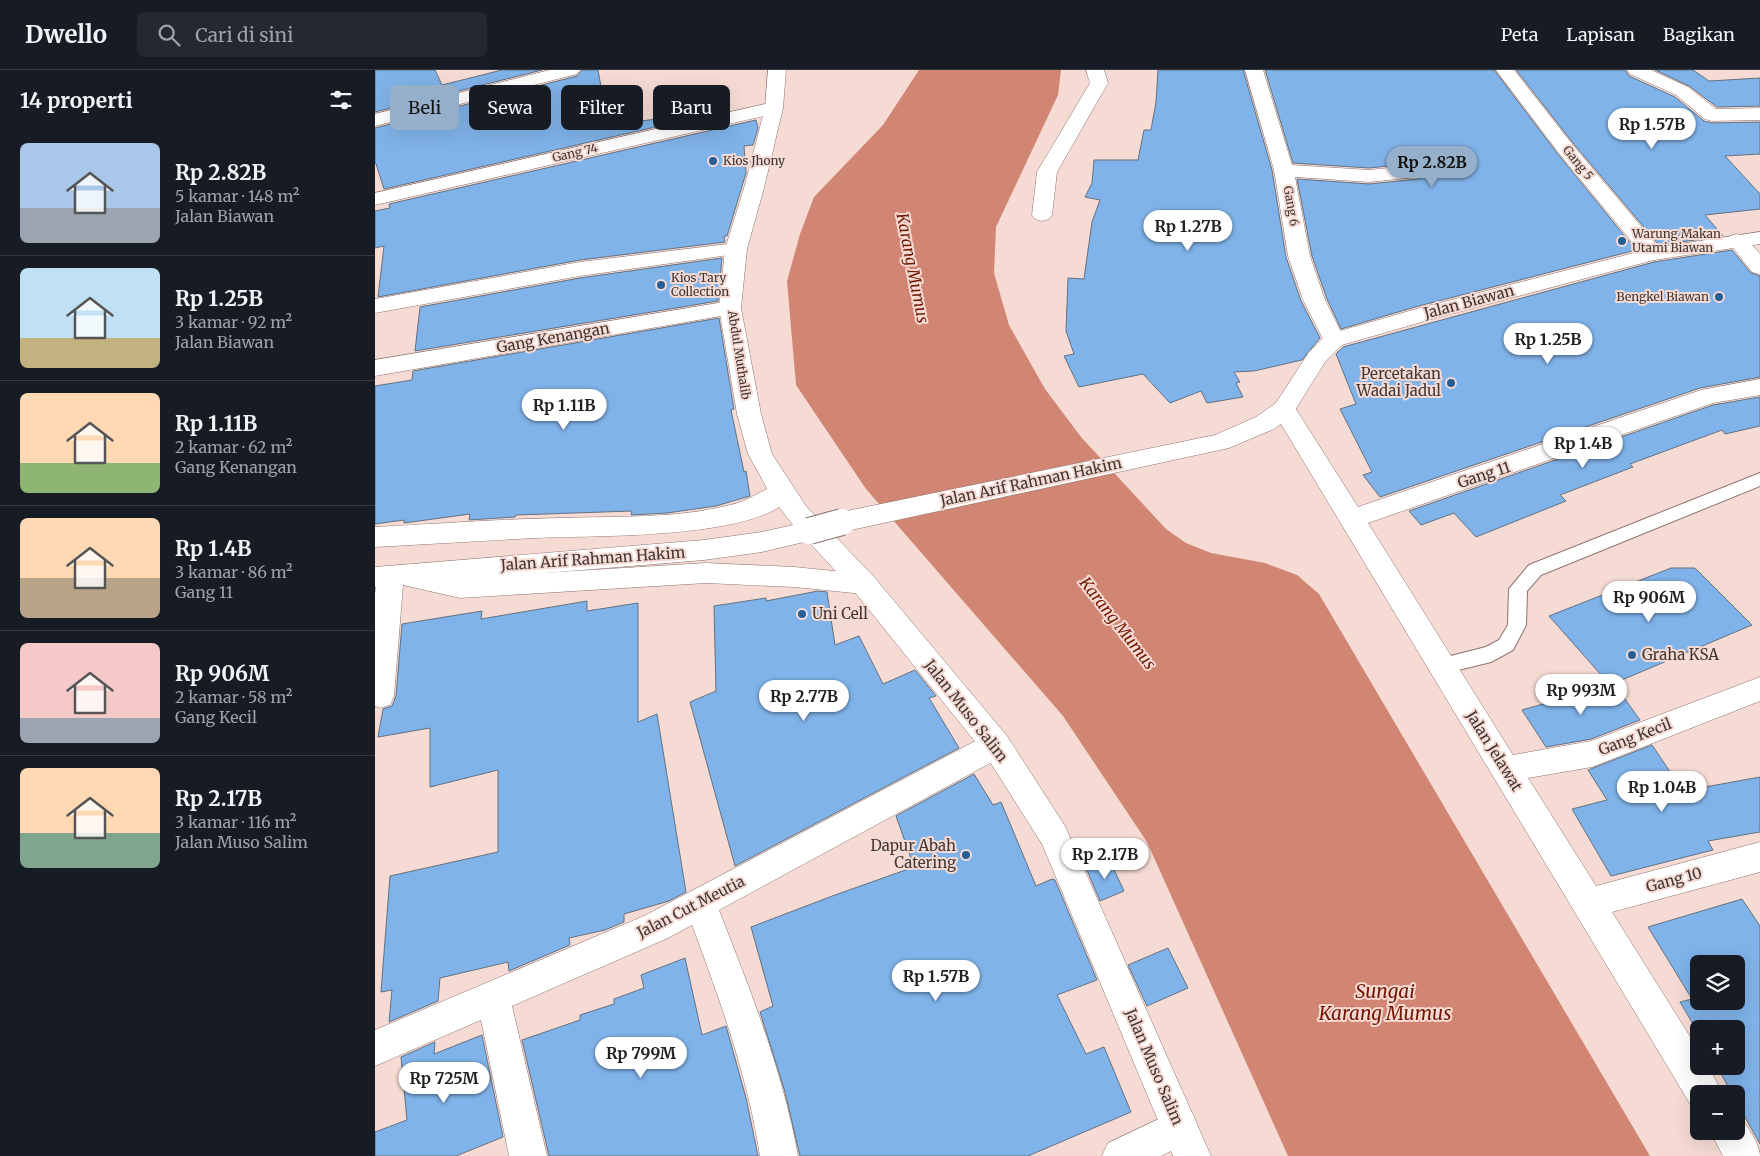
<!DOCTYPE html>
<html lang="id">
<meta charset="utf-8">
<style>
body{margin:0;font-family:Merriweather,serif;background:#242831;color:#f1f3f6;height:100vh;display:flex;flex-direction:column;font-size:19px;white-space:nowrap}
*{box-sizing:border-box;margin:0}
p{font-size:16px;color:#9ea1a6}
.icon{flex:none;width:28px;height:28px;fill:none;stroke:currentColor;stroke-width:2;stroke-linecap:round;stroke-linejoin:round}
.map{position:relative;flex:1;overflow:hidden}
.side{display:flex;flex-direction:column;background:#171b24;width:375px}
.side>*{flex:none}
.banner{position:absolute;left:15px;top:15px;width:475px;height:45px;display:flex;gap:10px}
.fabs{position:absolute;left:1315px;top:885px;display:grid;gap:10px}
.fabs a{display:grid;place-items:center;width:55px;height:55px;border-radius:8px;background:#171b24;box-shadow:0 5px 20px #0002;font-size:25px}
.price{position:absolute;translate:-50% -42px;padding:0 11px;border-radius:18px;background:#fff;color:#222;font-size:16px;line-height:32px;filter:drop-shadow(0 1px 2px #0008)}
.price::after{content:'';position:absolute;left:50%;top:30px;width:15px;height:11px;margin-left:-8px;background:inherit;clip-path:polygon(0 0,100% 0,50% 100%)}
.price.active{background:#96b0cb;color:#111}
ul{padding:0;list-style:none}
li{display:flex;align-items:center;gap:15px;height:125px;padding:0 20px}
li+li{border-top:1px solid #363941}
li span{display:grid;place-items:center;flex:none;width:140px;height:100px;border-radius:8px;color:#555}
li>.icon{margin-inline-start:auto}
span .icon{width:60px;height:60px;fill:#fffc;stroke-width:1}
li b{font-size:21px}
h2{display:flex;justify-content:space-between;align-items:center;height:60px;padding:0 20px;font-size:21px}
.tag{padding:0 18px;border-radius:8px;background:#171b24;box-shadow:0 5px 20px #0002;font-size:18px;line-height:45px}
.tag.active{background:#96b0cb;color:#111}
header{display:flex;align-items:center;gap:30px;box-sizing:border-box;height:70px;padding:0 25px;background:#171b24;border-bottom:1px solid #363941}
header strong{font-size:24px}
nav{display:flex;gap:28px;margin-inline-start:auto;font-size:18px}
.search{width:350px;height:45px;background:#242831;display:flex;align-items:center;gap:12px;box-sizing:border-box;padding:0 18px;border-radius:8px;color:#9ea1a6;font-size:19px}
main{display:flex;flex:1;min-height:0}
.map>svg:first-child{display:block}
.water{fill:#d18674}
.building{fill:#80b3e9;stroke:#627181;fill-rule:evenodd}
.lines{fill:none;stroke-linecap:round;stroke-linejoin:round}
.service-casing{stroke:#8b736d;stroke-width:2}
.minor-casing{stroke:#8b736d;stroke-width:1}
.tertiary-casing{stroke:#8b736d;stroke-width:1}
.service{fill:#fff;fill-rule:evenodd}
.minor{fill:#fff;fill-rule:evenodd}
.tertiary{fill:#fff;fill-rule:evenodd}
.tertiary-bridge-casing{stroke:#8b736d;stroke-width:28;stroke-linecap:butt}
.tertiary-bridge{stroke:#fff;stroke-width:26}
.poi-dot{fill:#265e96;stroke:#f6dbd4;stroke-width:2}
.labels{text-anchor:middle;stroke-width:4;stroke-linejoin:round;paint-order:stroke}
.far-street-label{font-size:12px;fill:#403633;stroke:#f6dbd4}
.far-poi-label{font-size:12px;fill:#403633;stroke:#f6dbd4;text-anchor:start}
.street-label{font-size:15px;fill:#403633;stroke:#f6dbd4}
.poi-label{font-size:15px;fill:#403633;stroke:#f6dbd4;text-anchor:end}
.water-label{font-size:16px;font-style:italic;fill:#701701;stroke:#f6dbd4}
.near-water-label{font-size:19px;font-style:italic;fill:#701701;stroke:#f6dbd4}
</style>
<header>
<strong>Dwello</strong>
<div class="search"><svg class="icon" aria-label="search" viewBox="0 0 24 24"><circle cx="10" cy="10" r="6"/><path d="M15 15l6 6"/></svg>Cari di sini</div>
<nav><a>Peta</a><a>Lapisan</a><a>Bagikan</a></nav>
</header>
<main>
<section class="side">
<h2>14 properti<svg class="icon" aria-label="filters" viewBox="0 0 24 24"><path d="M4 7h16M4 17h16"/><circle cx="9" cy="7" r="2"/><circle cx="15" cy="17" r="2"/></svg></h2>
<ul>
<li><span style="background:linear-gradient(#a9c7e8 65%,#9aa5b1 0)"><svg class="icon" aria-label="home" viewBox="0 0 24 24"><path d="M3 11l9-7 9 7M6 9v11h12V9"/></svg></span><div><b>Rp 2.82B</b><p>5 kamar · 148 m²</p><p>Jalan Biawan</p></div></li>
<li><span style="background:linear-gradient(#bfe0f5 70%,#c2b280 0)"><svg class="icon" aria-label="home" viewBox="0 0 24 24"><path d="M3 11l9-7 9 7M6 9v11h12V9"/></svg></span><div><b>Rp 1.25B</b><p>3 kamar · 92 m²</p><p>Jalan Biawan</p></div></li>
<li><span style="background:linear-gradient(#ffd9b3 70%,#8fb573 0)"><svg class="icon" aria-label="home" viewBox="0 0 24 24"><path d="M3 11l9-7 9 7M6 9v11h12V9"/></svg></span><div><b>Rp 1.11B</b><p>2 kamar · 62 m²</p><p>Gang Kenangan</p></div></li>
<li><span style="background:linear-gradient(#ffd9b3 60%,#b9a48a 0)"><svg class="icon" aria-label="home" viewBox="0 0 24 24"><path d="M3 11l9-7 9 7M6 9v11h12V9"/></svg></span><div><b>Rp 1.4B</b><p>3 kamar · 86 m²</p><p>Gang 11</p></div></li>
<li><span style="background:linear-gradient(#f6c9c9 75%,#9aa5b1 0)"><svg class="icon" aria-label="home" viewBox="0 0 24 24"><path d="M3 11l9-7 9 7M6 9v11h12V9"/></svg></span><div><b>Rp 906M</b><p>2 kamar · 58 m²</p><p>Gang Kecil</p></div></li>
<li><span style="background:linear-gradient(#ffd9b3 65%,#7fa58c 0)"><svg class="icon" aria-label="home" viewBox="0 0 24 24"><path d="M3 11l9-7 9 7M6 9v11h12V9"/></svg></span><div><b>Rp 2.17B</b><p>3 kamar · 116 m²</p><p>Jalan Muso Salim</p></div></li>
</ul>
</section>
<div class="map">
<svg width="1385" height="1086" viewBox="0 0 1385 1086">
<rect width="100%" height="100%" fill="#f6dbd4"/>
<path class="water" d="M544,0H686L683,25L621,157L619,203L634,255L670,319L706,367L791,459L811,473L836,483L890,493L922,505L944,524L1275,1086H913L772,772L688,646L491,419L421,315L412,211L425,164L439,127L508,55Z"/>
<path class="building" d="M0,0H60L67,15L127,0H167L0,42Z
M207,0H223L233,55L355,40L9,119L0,91V58L202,6Z
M783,0H868L897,100L911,187L926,231L945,268L927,290L879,301L859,302L865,312L861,313L868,327L832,333L826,321L795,333L768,304L704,317L689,286L699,284L691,261L693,208L709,209L717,152L725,130L710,127L717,113L719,90H763L769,60H776L781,32Z
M890,0H1119L1182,83L1261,180L1040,237L966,259L952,229L937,186L922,109L994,114L1043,109L1050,106L1054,101L1050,95L1042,93L994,98L918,93Z
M1141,0H1250L1254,6L1300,27L1329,51L1337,53L1385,52V84L1350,86L1385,124V139L1330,145L1348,166L1284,175L1198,73Z
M1280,0H1318L1334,11L1385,8V36L1342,37L1314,16Z
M381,50L383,58L378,75L369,76L371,103L352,166H349L350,172L205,190L3,227L9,176L0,178V141L15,138L14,134Z
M1357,180L1376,203L1385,206V307L1325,318L1005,427L988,405L997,402L965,339L981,334L961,284L968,277L1279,192Z
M347,188L343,231L40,281L45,237L205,208Z
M344,248L359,339L356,340L369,402L371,401L375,426L341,436L292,443L256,445L257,441L141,445L140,447L94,450L95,444L29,453V450L0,454V316L37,310L38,301Z
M1385,327V356L1350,364L1347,360L1255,394L1258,397L1185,425L1191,431L1101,467L1079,443L1046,455L1034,441L1338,335Z
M1296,498H1320L1377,555L1235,615L1174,546Z
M443,521L452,522L460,575L484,566L508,614L540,600L561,626L554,628L584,678L360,796L315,632L341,621L339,536L391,528V531Z
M212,531V541L263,533V652L282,644L311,822L294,831L249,844V852L230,860L194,868L195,875L134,901L133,892L65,908L63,931L14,952L17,920L6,922L15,806L123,782V700L55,717V658L3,667L8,639L17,636L21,626L27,554L107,541L106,549Z
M1239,614L1265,650L1216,669L1171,677L1147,640Z
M1277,675L1308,721L1385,707V762L1333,771L1338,780L1236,806L1197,739L1232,730L1213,700Z
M599,704L618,735L626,732L661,816L677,809L680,810L722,910L682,925L711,984L729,977L756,1042L653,1086H425L410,1022L385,942L398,936L376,857L460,825L539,797L521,746Z
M734,789L749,821L725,831L711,798Z
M1367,829L1385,856V1074L1361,1031V1024H1357L1342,996H1361V959H1324V964L1305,932L1317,929L1273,857ZM1324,894H1361V931H1324Z
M793,878L813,918L772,936L753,895Z
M310,888L327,965L351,956L371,1028L383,1086H174L147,970L205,950V945L239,934V929L269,918L266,905Z
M107,965L128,1067L81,1086H0V1062L32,1050L26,987L60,972L59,984Z"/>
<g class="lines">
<defs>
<path id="service" d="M1385,403V416L1166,505L1152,521L1151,555L1138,580L1116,592L1067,604L1060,602L1057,596L1060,590L1111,577L1124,570L1133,555L1134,519L1154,495Z"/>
<path id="minor" d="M175,0H205L202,4L0,56V44Z
M711,0H729L733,13L682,102L677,145L674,149L667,151L660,149L657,145L662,102L715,13Z
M870,0H888L917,95L994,100L1042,95L1049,97L1052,101L1049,105L1042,107L994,112L920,107L935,186L950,230L970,270L967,275L959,277L951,275L928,230L913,186L899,100Z
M1121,0H1139L1197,74L1285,179L1289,184L1285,189L1278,190L1271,189L1183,82Z
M1252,0H1276L1313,17L1341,39L1385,38V50L1337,51L1330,49L1301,25L1255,4Z
M399,32L406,34L408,38L406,42L0,135V123Z
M1362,164L1369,166L1385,184V204L1377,202L1352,170L1355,166Z
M361,173L368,175L372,179L368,183L205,206L0,243V229L205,192Z
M355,231L363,233L366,238L363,243L0,306V290Z
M1385,309V325L1338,333L993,453L1138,685L1216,671L1385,607V631L1217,697L1153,708L1221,816L1385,772V802L1237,842L1324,981V996H1333L1348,1024H1324V1039L1317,1037L897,339L901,333L909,331L917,333L983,437L1326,320Z
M407,413L416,415L420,422C392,471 213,465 160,468C106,471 53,474 0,477V457C62,454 124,449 185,448C242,446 300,449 355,435C374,431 389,418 407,413Z
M331,493L419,497L489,504L499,507L502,514L499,521L489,524L419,517L331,513L85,528L28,515L19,626L15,635L5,638L0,636V524L2,507L6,500L27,495L85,508Z
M621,662L632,666L636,675L632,684L344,840C375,920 408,1001 423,1086H385C373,1007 345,930 317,855L293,868L137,936L172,1086H134L106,950L0,996V960L269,846L610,666Z
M805,1039L818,1044L823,1057L818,1070L786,1086H727L733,1073Z
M1361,1046C1371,1050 1385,1075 1385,1086H1348L1335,1061H1361Z"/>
<path id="tertiary" d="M393,0H411L408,38L389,118L372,179L366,238L386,344L397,384L431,436L499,507L632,666L690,756L836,1086H798L667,774L610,684L479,521L433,471L387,482L329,490L0,517V497L329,470L387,462L418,455L398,429L373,384L362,344L344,238L350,179L369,118L390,38Z
M1385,162V174L1279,190L1057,249L967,275L950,292L917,345L899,359L854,378L467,462L458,459L454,452L458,445L467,442L840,365L881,347L901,333L934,282L951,265L1041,239L1278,178Z"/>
</defs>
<use href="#service" class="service-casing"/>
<use href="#minor" class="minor-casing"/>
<use href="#tertiary" class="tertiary-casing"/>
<use href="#service" class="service"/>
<use href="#minor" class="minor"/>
<use href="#tertiary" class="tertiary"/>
<defs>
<path id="tertiary-bridge" d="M434,461L467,452"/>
</defs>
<use href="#tertiary-bridge" class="tertiary-bridge-casing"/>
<use href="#tertiary-bridge" class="tertiary-bridge"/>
</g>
<g class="poi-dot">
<circle cx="338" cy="91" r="5"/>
<circle cx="1247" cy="171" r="5"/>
<circle cx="286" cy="215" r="5"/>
<circle cx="1344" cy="227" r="5"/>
<circle cx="1076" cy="313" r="5"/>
<circle cx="427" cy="544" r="5"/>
<circle cx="1257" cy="585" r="5"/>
<circle cx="591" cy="785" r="5"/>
</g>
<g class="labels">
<g class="far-street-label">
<text transform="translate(200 83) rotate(-13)" y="4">Gang 74</text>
<text transform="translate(1203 93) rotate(51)" y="4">Gang 5</text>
<text transform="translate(916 136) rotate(80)" y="4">Gang 6</text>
<text transform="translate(364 285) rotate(81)" y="4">Abdul Muthalib</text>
</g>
<g class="far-poi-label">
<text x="348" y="95">Kios Jhony</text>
<text x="1257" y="168">Warung Makan<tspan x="1257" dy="14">Utami Biawan</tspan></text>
<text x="296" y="212">Kios Tary<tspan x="296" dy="14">Collection</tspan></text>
<text x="1334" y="231" text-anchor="end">Bengkel Biawan</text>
</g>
<g class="street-label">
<text transform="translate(1094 232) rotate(-15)" y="5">Jalan Biawan</text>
<text transform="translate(178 268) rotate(-10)" y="5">Gang Kenangan</text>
<text transform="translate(1109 405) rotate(-18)" y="5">Gang 11</text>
<text transform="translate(656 412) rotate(-12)" y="5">Jalan Arif Rahman Hakim</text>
<text transform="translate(218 489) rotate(-4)" y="5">Jalan Arif Rahman Hakim</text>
<text transform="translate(591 641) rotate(52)" y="5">Jalan Muso Salim</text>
<text transform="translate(1260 667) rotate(-21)" y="5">Gang Kecil</text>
<text transform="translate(1119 681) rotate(58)" y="5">Jalan Jelawat</text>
<text transform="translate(1299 810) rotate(-15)" y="5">Gang 10</text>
<text transform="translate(316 837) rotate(-27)" y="5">Jalan Cut Meutia</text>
<text transform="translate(779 997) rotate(67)" y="5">Jalan Muso Salim</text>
</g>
<g class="poi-label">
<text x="1066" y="309">Percetakan<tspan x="1066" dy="17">Wadai Jadul</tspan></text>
<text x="437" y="549" text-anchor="start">Uni Cell</text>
<text x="1267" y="590" text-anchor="start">Graha KSA</text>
<text x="581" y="781">Dapur Abah<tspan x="581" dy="17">Catering</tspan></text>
</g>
<g class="water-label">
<text transform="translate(538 198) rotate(79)" y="6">Karang Mumus</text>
<text transform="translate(743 553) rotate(52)" y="6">Karang Mumus</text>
</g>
<g class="near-water-label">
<text x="1010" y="928">Sungai<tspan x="1010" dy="22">Karang Mumus</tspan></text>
</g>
</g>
</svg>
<div class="fabs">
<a><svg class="icon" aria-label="layers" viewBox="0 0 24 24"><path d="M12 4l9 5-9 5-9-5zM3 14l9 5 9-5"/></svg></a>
<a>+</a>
<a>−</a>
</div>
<b class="price" style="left:1277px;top:80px">Rp 1.57B</b>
<b class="price active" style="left:1057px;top:118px">Rp 2.82B</b>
<b class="price" style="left:813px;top:182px">Rp 1.27B</b>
<b class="price" style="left:1173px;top:295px">Rp 1.25B</b>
<b class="price" style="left:189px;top:361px">Rp 1.11B</b>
<b class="price" style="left:1208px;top:399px">Rp 1.4B</b>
<b class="price" style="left:1274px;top:553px">Rp 906M</b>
<b class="price" style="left:1206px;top:646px">Rp 993M</b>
<b class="price" style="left:429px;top:652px">Rp 2.77B</b>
<b class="price" style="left:1287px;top:743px">Rp 1.04B</b>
<b class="price" style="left:730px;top:810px">Rp 2.17B</b>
<b class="price" style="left:561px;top:932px">Rp 1.57B</b>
<b class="price" style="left:266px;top:1009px">Rp 799M</b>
<b class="price" style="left:69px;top:1034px">Rp 725M</b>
<div class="banner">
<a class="tag active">Beli</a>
<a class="tag">Sewa</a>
<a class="tag">Filter</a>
<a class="tag">Baru</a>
</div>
</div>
</main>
